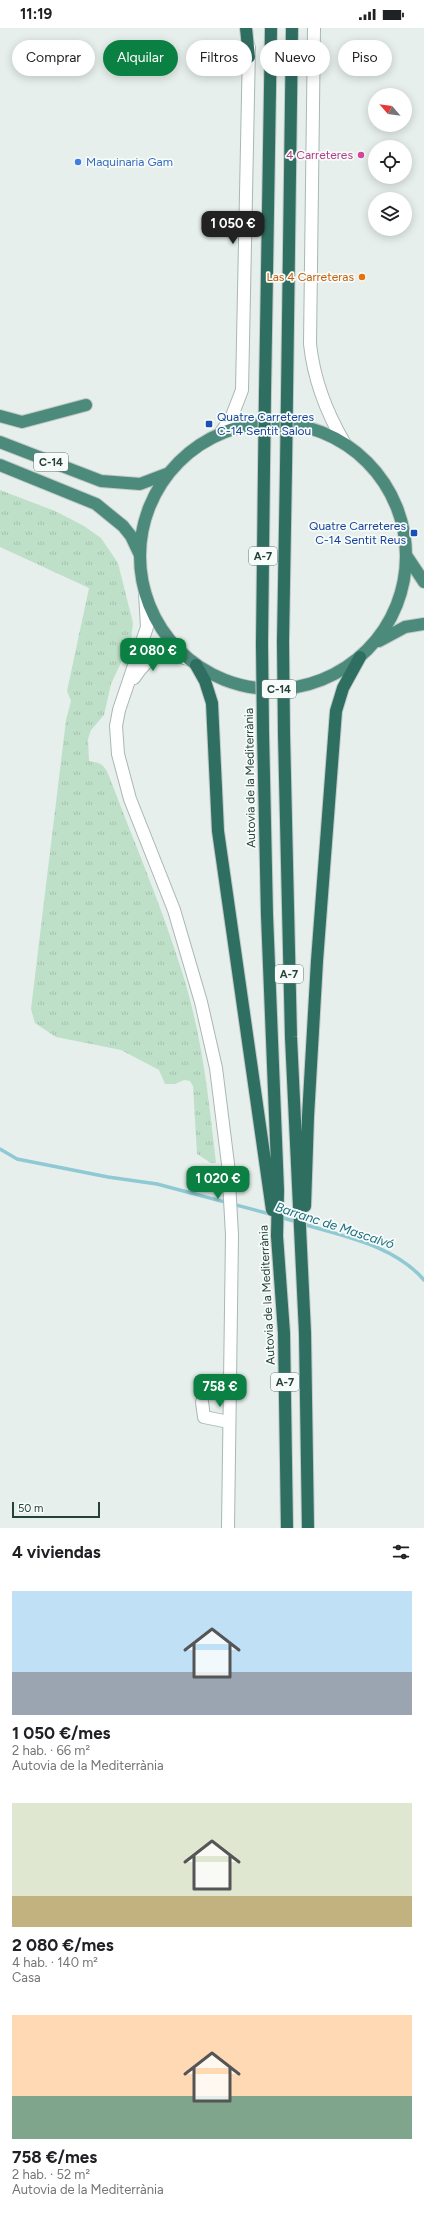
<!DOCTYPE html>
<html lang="es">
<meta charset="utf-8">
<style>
body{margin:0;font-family:Figtree,sans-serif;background:#f2f2f2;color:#202124;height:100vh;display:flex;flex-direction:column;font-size:15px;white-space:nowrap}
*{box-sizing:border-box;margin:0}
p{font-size:13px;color:#757577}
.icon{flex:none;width:22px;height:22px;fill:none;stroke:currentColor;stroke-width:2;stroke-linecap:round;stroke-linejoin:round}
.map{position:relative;height:1500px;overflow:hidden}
.panel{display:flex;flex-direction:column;background:#fff;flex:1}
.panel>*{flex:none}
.guide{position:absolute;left:12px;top:12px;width:400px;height:36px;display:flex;gap:8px}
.needle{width:26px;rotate:298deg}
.controls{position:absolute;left:368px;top:60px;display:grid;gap:8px}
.controls a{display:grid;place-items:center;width:44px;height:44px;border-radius:50%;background:#fff;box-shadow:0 2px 10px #0003;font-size:20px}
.scale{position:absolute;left:12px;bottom:10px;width:88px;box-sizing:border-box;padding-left:4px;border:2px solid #24423a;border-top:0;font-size:11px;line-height:14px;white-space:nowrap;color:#24423a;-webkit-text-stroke:3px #f7fbf9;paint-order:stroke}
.price{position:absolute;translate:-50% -34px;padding:0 9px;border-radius:8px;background:#0b8043;color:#fff;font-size:13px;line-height:26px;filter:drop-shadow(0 1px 2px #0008)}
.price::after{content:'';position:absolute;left:50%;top:24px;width:12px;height:9px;margin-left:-6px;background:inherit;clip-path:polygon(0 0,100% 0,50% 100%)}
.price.on{background:#222;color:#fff}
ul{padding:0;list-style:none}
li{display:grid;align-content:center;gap:8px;height:212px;padding:0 12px}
li span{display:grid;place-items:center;height:124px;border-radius:0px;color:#555}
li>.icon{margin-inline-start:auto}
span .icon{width:72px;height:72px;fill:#fffc;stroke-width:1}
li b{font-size:17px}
h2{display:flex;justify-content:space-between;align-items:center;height:48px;padding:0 12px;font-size:17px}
.tag{padding:0 14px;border-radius:18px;background:#fff;box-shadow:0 2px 10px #0003;font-size:14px;line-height:36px}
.tag.on{background:#0b8043;color:#fff}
.status{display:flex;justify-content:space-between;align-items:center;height:28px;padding:0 20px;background:#fff;direction:ltr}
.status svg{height:11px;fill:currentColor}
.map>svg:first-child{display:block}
.grass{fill:url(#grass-tufts)}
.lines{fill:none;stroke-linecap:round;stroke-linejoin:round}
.stream{stroke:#8ec9d4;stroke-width:3.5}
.minor-casing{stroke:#a8b8b2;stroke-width:14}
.tertiary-casing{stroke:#a8b8b2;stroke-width:14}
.trunk-casing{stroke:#c2cac8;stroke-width:14}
.motorway-casing{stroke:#c2cac8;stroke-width:14}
.minor{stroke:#fff;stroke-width:12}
.tertiary{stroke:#fff;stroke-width:12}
.trunk{stroke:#4c8a7c;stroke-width:12}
.motorway{stroke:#2f6f62;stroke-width:12}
.motorway-bridge-casing{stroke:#c2cac8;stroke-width:14;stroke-linecap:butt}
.motorway-bridge{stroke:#2f6f62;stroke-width:12}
.hotel-dot{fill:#d1479c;stroke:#f7fbf9;stroke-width:1.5}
.shop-dot{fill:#3f7fe0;stroke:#f7fbf9;stroke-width:1.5}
.food-dot{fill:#e8710a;stroke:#f7fbf9;stroke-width:1.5}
.transit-dot{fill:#1a4fb4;stroke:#f7fbf9;stroke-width:1.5}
.labels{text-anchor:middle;stroke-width:3.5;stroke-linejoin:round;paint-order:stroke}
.shield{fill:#f7fbf9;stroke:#637a73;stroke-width:1}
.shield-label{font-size:11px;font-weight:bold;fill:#24423a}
.hotel-label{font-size:12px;fill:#b23c85;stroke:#f7fbf9;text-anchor:end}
.shop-label{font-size:12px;fill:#366cbe;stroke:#f7fbf9;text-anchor:start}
.food-label{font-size:12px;fill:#c56008;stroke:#f7fbf9;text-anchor:end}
.transit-label{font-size:12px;fill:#164399;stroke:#f7fbf9;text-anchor:start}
.street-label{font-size:12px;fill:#24423a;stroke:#f7fbf9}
.water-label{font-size:13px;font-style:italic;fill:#1c6f80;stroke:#f7fbf9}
</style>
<div class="status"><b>11:19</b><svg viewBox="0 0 49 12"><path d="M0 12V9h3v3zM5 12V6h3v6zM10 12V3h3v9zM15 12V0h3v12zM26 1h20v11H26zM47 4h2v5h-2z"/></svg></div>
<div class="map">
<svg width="424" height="1500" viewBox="0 0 424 1500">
<defs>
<pattern id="grass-tufts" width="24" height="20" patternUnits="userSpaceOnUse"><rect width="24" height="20" fill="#bfe0c8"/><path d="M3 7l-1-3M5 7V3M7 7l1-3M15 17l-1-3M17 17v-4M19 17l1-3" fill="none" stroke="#a4c1ad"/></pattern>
</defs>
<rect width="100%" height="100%" fill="#e6efeb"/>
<path class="grass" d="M0,462L55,483L84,498L101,510L118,535L133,595L131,613L111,656L104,687L91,702L88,711L89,733C101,735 104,736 109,748C134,814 162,879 183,947C202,1008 209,1072 216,1135H211L197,1126L193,1058L190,1053L184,1052L175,1056H165L159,1042L121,1022L56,1009L35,995L31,981L66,692L71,673L67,663L89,560L0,519Z"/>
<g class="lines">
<path class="stream" d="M0,1121L17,1131L108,1149L157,1156L270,1186
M280,1189L297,1194
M303,1196C345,1209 394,1217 424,1252"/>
<defs>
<path id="minor" d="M202,1374L204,1389L229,1394"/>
<path id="tertiary" d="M314,0L310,316C314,353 326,384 345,416
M220,406L232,388L242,362L249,19
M145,565L147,599L119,682L116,698L118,726L130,771L174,882L201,974L216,1040L228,1136L232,1207L228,1500
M134,650C150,626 161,622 188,631"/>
<path id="trunk" d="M0,388L22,394L86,377
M140 528a133 133 0 1 1 266 0a133 133 0 1 1-266 0Z
M0,414L101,453L140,456L169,445
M0,437L96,476L123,498L131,508L140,527
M406,527L424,554
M379,613L405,599L424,596"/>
<path id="motorway" d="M246,0L249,29
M265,365L271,0
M287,367L292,0
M283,614L286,440
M262,616L264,441
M196,637L205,653L212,675L218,803L272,1182
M263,703L267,887L278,1162L277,1208L284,1305L287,1500
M284,706L291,1009L305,1305L308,1500
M305,1178L308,1089L317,933L336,683L343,660L360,629"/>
</defs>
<use href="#minor" class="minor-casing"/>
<use href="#tertiary" class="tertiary-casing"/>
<use href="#trunk" class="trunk-casing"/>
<use href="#motorway" class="motorway-casing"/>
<use href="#minor" class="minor"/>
<use href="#tertiary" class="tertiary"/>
<use href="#trunk" class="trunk"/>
<use href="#motorway" class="motorway"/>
<defs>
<path id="motorway-bridge" d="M286,440L287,367
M264,441L265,365
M283,614L284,706
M262,616L263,703"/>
</defs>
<use href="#motorway-bridge" class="motorway-bridge-casing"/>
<use href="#motorway-bridge" class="motorway-bridge"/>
</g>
<circle class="hotel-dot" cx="361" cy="127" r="4"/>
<circle class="shop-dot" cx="78" cy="134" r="4"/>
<circle class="food-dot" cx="362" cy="249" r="4"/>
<g class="transit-dot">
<rect x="205" y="392" width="8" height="8" rx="2"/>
<rect x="410" y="501" width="8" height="8" rx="2"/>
</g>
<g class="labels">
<g class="shield">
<rect x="34" y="425" width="34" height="18" rx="3"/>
<rect x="249" y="519" width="28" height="18" rx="3"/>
<rect x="262" y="652" width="34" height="18" rx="3"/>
<rect x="275" y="937" width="28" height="18" rx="3"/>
<rect x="271" y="1345" width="28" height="18" rx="3"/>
</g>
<g class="shield-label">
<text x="51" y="438">C-14</text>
<text x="263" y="532">A-7</text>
<text x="279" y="665">C-14</text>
<text x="289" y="950">A-7</text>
<text x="285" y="1358">A-7</text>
</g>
<g class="hotel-label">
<text x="353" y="131">4 Carreteres</text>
</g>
<g class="shop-label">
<text x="86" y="138">Maquinaria Gam</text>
</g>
<g class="food-label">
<text x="354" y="253">Las 4 Carreteras</text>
</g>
<g class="transit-label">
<text x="217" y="393">Quatre Carreteres<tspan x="217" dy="14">C-14 Sentit Salou</tspan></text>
<text x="406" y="502" text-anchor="end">Quatre Carreteres<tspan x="406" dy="14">C-14 Sentit Reus</tspan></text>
</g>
<g class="street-label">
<text transform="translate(250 750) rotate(-91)" y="4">Autovia de la Mediterrània</text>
<text transform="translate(267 1267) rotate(-93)" y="4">Autovia de la Mediterrània</text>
</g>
<g class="water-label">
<text transform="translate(335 1197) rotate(18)" y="5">Barranc de Mascalvó</text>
</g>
</g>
</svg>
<div class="controls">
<a><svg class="needle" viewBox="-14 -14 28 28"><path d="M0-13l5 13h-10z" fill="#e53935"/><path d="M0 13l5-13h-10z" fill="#757577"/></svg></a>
<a><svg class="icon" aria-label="locate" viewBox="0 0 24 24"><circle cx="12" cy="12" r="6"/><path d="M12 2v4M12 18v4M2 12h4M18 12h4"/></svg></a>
<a><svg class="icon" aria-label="layers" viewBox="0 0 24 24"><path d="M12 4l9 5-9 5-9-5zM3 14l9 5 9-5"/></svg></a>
</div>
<div class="scale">50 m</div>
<b class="price on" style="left:233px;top:217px">1 050 €</b>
<b class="price" style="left:153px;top:644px">2 080 €</b>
<b class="price" style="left:218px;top:1172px">1 020 €</b>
<b class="price" style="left:220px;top:1380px">758 €</b>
<div class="guide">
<a class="tag">Comprar</a>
<a class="tag on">Alquilar</a>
<a class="tag">Filtros</a>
<a class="tag">Nuevo</a>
<a class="tag">Piso</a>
</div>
</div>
<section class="panel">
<h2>4 viviendas<svg class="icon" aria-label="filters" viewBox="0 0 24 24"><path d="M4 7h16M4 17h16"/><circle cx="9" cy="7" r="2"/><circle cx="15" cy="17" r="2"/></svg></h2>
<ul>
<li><span style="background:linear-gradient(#bfe0f5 65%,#9aa5b1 0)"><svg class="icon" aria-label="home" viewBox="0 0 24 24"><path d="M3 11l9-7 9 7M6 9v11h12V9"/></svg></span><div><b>1 050 €/mes</b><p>2 hab. · 66 m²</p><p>Autovia de la Mediterrània</p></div></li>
<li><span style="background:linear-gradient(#dfe7d0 75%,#c2b280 0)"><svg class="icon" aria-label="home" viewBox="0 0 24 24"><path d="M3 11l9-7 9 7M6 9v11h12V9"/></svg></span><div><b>2 080 €/mes</b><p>4 hab. · 140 m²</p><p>Casa</p></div></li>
<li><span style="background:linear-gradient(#ffd9b3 65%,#7fa58c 0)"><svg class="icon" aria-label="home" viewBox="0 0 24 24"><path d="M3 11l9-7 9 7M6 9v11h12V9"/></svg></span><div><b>758 €/mes</b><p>2 hab. · 52 m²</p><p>Autovia de la Mediterrània</p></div></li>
</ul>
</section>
